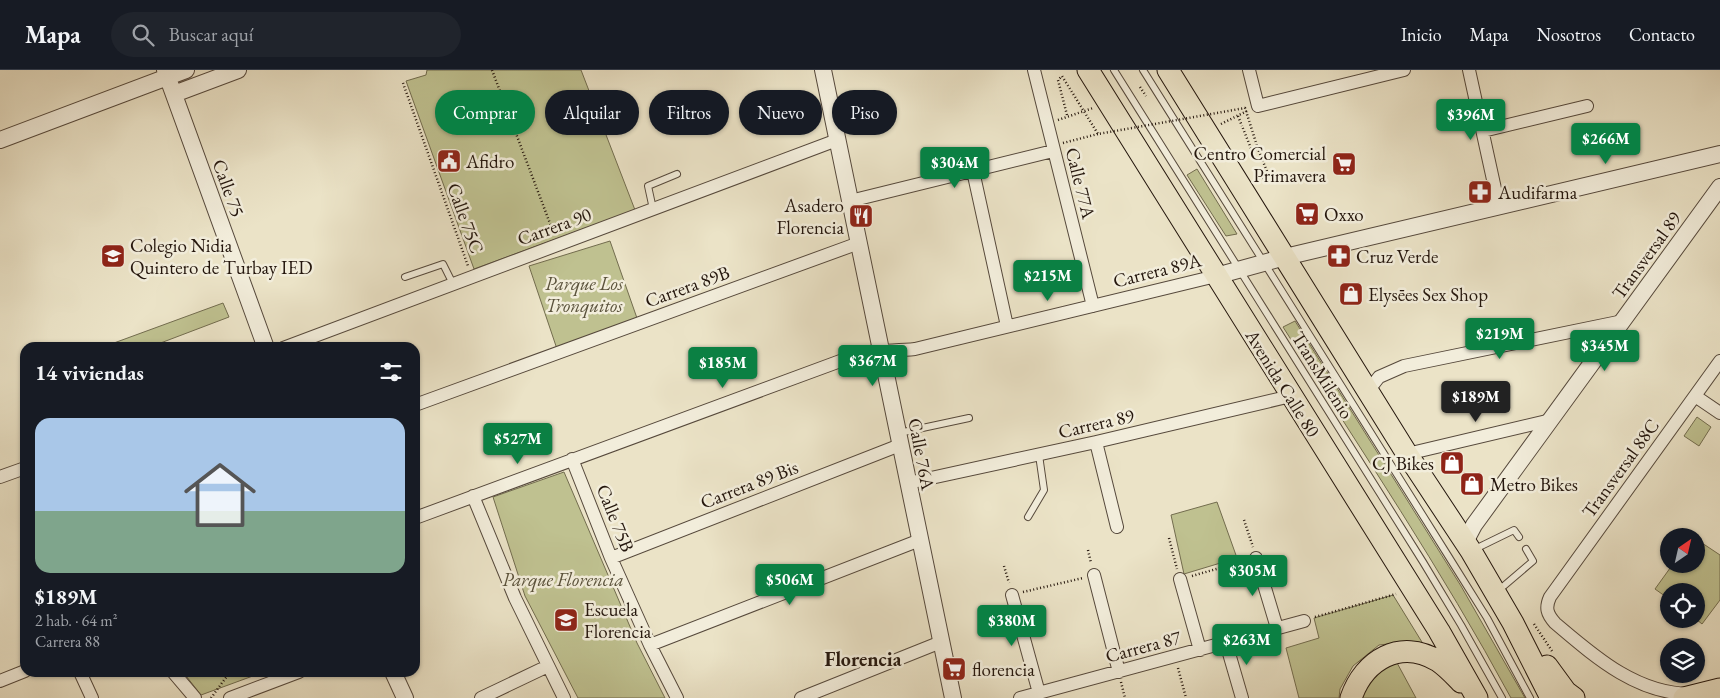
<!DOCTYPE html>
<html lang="es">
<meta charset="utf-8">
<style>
body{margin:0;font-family:"EB Garamond",serif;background:#20242c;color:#f1f3f6;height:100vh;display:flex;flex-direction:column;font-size:19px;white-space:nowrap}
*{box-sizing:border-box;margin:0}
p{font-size:16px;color:#9ea1a6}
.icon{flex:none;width:28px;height:28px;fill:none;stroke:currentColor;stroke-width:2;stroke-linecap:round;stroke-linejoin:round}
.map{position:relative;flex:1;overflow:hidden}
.sheet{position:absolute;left:20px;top:272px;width:400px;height:335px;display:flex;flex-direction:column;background:#171b24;border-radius:15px;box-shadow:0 1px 4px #0004}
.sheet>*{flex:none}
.top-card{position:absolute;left:435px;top:20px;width:475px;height:45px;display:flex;gap:10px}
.needle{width:32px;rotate:34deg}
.tools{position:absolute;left:1660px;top:458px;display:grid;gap:10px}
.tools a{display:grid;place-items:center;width:45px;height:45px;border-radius:50%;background:#171b24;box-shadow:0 1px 4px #0004;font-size:25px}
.price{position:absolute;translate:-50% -42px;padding:0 11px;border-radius:5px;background:#0b8043;color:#fff;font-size:16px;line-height:32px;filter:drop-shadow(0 1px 2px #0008)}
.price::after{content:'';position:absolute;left:50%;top:30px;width:15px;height:11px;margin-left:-8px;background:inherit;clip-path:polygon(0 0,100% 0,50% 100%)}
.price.current{background:#222;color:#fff}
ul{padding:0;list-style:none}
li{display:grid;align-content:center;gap:10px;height:265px;padding:0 15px}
li span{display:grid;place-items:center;height:155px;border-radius:15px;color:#555}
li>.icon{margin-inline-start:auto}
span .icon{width:90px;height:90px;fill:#fffc;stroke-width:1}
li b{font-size:21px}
h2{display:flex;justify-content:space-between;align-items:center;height:60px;padding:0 15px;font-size:21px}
.pill{padding:0 18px;border-radius:22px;background:#171b24;box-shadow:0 1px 4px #0004;font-size:18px;line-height:45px}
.pill.current{background:#0b8043;color:#fff}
header{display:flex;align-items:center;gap:30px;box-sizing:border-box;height:70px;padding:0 25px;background:#171b24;border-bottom:1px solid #363941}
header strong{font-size:24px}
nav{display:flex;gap:28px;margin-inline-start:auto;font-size:18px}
.search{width:350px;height:45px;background:#20242c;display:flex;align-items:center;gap:12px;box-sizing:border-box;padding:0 18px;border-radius:28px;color:#9ea1a6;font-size:19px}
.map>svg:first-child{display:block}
.green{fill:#bfc190;stroke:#726c4e}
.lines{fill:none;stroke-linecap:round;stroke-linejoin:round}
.service-casing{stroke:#56493c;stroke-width:8}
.minor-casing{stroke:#56493c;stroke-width:14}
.tertiary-casing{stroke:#56493c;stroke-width:18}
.trunk-casing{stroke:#24160d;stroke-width:23}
.path{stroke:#24160d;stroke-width:2.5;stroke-dasharray:1 2.5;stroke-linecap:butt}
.service{stroke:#f2eddb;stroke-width:6}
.minor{stroke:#f2eddb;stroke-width:12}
.tertiary{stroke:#f2eddb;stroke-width:16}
.trunk{stroke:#ebe3c7;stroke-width:21}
.path-bridge{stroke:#24160d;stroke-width:2.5;stroke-dasharray:1 2.5;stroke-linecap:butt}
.labels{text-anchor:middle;stroke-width:5;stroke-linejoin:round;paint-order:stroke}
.poi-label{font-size:19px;fill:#24160d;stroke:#f2eddb;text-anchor:start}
.street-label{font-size:19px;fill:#24160d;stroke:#f2eddb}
.park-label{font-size:19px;font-style:italic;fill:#5a523b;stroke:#f2eddb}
.neighbourhood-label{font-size:20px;font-weight:bold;fill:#24160d;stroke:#f2eddb}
</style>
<header>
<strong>Mapa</strong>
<div class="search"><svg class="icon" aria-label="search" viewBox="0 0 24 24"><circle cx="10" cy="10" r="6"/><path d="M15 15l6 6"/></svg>Buscar aquí</div>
<nav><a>Inicio</a><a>Mapa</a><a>Nosotros</a><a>Contacto</a></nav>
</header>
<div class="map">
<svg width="1720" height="628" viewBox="0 0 1720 628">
<rect width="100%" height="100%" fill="#ebe3c7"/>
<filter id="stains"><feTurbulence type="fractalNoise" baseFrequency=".004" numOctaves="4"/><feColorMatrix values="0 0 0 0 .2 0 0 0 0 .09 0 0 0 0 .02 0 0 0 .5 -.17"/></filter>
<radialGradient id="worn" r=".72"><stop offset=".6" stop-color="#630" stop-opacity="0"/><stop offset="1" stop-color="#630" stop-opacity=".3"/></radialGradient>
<path class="green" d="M427,0H581L635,140L474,199L406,11L426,5Z
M1197,99L1237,164L1226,166L1187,105Z
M610,171L638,251L557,279L529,196Z
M223,233L229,247L150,277H103Z
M1295,251L1461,516L1525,628H1511C1442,500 1361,380 1283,257Z
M1697,347L1711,357L1699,376L1684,366Z
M564,402L637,573L665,628H578L525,526L493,427Z
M1217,432L1237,488L1184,504L1171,445Z
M1696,469L1720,485V530L1702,554L1696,549V521H1669V529L1655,519L1673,494H1696Z
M1393,525L1425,577L1406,572L1379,575L1353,596L1340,619L1339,628H1299L1286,578L1319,568L1314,548Z
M1396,591L1416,628H1358L1369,605Z
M183,602H261V603L201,625Z"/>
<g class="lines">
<defs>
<path id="service" d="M1114,0L1423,492L1461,555L1502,628
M1143,0L1447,484L1487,548L1530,628
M653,139L648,116L677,104
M405,207L443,194L453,214
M899,363L969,348
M1028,447L1044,420L1039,385
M1473,480L1514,460L1519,467
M1499,520L1533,491L1526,479"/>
<path id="minor" d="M1034,0L1093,236
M1249,0L1258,36L1404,0
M1469,0L1499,137
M1483,61L1587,36
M973,101L1007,256
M850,131L1053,81
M283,278L837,70
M1368,321L1379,307L1404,296L1623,251
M1695,326L1720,343
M415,335L859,173
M1096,372L1117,457
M1407,384L1551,350
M572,389L611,488L650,575L677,628
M0,407L25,398
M908,413L1096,372L1291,326
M473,426L515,528L564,628
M415,448L862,283C880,280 897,281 915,279L1216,206
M611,488L900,375
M1256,488L1277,558
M1094,505L1119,602
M1180,509L1200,580
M1012,525L1039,623
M1226,573L1242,628
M650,575L920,470
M80,602L92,628
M173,602L195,628
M0,611L25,601
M1691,624C1636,624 1594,586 1555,553C1547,544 1545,538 1550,527L1720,291
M230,628L299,602
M481,628L548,596
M801,628L941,572
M1020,628L1304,551"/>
<path id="tertiary" d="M165,0L266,278
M823,0L953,628
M174,24L238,0
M0,70L186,0
M1216,206L1285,187L1720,84
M1465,472L1474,455L1720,117
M393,602L405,628"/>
<path id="trunk" d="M1088,0L1439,561L1477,628
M1168,0L1407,384L1471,481L1513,553L1551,628
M1547,596L1566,622L1574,628
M1351,628C1364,590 1400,568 1438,591C1447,597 1454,605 1461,612
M1684,628L1720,619"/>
</defs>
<use href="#service" class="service-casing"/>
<use href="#minor" class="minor-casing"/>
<use href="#tertiary" class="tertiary-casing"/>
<use href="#trunk" class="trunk-casing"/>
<path class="path" d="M492,0L554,164
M403,13L468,196
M1140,17L1146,26
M1238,46L1242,56
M1058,50L1093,38
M1221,54L1247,41
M1063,73L1098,64
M1256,112L1268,104L1258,79
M1244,450L1253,477
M1169,468L1177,499
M1088,480L1091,493
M1004,496L1009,513
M1192,506L1244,491
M1023,522L1083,508
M1315,547L1396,524
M1534,554L1552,581
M1178,598L1186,628
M1121,612L1125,628
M211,628L230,602"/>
<use href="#service" class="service"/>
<use href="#minor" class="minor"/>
<use href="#tertiary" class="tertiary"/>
<use href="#trunk" class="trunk"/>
<path class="path-bridge" d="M1067,45L1058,10L1062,6L1098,64L1245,38L1258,79L1252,81L1242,56"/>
</g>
<defs>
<symbol id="civic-square" viewBox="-11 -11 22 22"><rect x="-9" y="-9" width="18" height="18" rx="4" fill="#8f2418" stroke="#f2eddb"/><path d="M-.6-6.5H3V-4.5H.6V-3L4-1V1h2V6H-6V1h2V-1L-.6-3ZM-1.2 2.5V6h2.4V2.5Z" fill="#fff"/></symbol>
<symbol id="supermarket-square" viewBox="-11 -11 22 22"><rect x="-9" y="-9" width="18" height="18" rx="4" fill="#8f2418" stroke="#f2eddb"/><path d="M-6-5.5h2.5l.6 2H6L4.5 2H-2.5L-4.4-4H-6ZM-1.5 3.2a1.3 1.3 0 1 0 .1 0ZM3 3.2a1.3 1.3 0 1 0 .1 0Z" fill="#fff"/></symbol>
<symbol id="pharmacy-square" viewBox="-11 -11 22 22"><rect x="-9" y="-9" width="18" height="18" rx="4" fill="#8f2418" stroke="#f2eddb"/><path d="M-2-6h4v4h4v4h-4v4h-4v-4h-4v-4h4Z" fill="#fff"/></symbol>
<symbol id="restaurant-square" viewBox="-11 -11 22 22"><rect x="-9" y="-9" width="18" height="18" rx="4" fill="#8f2418" stroke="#f2eddb"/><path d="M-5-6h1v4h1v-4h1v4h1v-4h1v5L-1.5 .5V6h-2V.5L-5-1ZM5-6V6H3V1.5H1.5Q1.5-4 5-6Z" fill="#fff"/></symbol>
<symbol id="school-square" viewBox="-11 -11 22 22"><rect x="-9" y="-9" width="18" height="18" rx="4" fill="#8f2418" stroke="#f2eddb"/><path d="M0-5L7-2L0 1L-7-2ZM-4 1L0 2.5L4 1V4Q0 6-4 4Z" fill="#fff"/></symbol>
<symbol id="shop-square" viewBox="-11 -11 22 22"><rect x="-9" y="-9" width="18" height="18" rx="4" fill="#8f2418" stroke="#f2eddb"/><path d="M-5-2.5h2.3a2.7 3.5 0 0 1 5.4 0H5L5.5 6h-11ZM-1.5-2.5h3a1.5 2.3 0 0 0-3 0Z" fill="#fff"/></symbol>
</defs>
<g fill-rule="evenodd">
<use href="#civic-square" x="435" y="77" width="28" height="28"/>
<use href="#supermarket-square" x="1330" y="80" width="28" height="28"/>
<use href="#pharmacy-square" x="1466" y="108" width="28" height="28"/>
<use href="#supermarket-square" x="1293" y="130" width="28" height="28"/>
<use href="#restaurant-square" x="847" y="132" width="28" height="28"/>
<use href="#school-square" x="99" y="172" width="28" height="28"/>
<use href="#pharmacy-square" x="1325" y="172" width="28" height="28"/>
<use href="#shop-square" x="1337" y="210" width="28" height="28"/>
<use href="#shop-square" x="1438" y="379" width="28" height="28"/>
<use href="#shop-square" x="1458" y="400" width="28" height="28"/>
<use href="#school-square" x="552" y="536" width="28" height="28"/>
<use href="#supermarket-square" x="940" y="585" width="28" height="28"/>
</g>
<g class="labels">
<g class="poi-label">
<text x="1326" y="90" text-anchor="end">Centro Comercial<tspan x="1326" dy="22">Primavera</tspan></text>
<text x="466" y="98">Afidro</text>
<text x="1498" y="129">Audifarma</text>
<text x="844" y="142" text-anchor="end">Asadero<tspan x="844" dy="22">Florencia</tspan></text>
<text x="1324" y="151">Oxxo</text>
<text x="130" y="182">Colegio Nidia<tspan x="130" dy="22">Quintero de Turbay IED</tspan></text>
<text x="1356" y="193">Cruz Verde</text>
<text x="1368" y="231">Elysēes Sex Shop</text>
<text x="1434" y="400" text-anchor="end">CJ Bikes</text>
<text x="1490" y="421">Metro Bikes</text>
<text x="584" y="546">Escuela<tspan x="584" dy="22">Florencia</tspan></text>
<text x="972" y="606">florencia</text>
</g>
<g class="street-label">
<text transform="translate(1081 113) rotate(76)" y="7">Calle 77A</text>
<text transform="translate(229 118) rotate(70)" y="7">Calle 75</text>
<text transform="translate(466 148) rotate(70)" y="7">Calle 75C</text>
<text transform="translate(554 156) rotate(-20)" y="7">Carrera 90</text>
<text transform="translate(1646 185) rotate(-54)" y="7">Transversal 89</text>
<text transform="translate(1157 200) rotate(-14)" y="7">Carrera 89A</text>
<text transform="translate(687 216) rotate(-20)" y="7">Carrera 89B</text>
<text transform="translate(1323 305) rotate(58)" y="7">TransMilenio</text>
<text transform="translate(1283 313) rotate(58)" y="7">Avenida Calle 80</text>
<text transform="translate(1096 353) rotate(-13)" y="7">Carrera 89</text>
<text transform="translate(922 384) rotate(79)" y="7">Calle 76A</text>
<text transform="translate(1620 398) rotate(-54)" y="7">Transversal 88C</text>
<text transform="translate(749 414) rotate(-21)" y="7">Carrera 89 Bis</text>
<text transform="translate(616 448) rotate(68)" y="7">Calle 75B</text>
<text transform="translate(1143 576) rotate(-15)" y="7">Carrera 87</text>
</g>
<g class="park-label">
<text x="584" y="220">Parque Los<tspan x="584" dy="22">Tronquitos</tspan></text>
<text x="563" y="516">Parque Florencia</text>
</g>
<g class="neighbourhood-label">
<text x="863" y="596">Florencia</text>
</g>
</g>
<rect width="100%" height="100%" filter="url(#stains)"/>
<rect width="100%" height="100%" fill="url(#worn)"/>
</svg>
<div class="tools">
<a><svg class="needle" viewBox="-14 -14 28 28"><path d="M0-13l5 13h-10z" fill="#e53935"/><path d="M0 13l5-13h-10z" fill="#9ea1a6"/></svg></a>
<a><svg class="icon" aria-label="locate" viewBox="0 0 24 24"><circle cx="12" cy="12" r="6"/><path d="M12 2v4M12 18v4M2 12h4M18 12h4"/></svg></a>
<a><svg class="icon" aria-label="layers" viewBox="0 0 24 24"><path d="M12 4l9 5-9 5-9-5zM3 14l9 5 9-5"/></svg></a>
</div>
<b class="price" style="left:1471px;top:71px">$396M</b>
<b class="price" style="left:1606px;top:95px">$266M</b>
<b class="price" style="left:955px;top:119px">$304M</b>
<b class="price" style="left:1048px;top:232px">$215M</b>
<b class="price" style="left:1500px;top:290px">$219M</b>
<b class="price" style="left:1605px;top:302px">$345M</b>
<b class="price" style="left:873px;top:317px">$367M</b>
<b class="price" style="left:723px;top:319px">$185M</b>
<b class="price current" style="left:1476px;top:353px">$189M</b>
<b class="price" style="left:518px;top:395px">$527M</b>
<b class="price" style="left:1253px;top:527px">$305M</b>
<b class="price" style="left:790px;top:536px">$506M</b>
<b class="price" style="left:1012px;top:577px">$380M</b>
<b class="price" style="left:1247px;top:596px">$263M</b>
<div class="top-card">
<a class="pill current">Comprar</a>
<a class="pill">Alquilar</a>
<a class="pill">Filtros</a>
<a class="pill">Nuevo</a>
<a class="pill">Piso</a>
</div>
<section class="sheet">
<h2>14 viviendas<svg class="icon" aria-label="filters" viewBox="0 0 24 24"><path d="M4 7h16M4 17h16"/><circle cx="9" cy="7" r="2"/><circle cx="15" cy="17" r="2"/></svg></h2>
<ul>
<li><span style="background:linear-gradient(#a9c7e8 60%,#7fa58c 0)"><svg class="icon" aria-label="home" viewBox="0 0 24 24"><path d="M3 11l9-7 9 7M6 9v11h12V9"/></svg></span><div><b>$189M</b><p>2 hab. · 64 m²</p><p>Carrera 88</p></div></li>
</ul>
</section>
</div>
